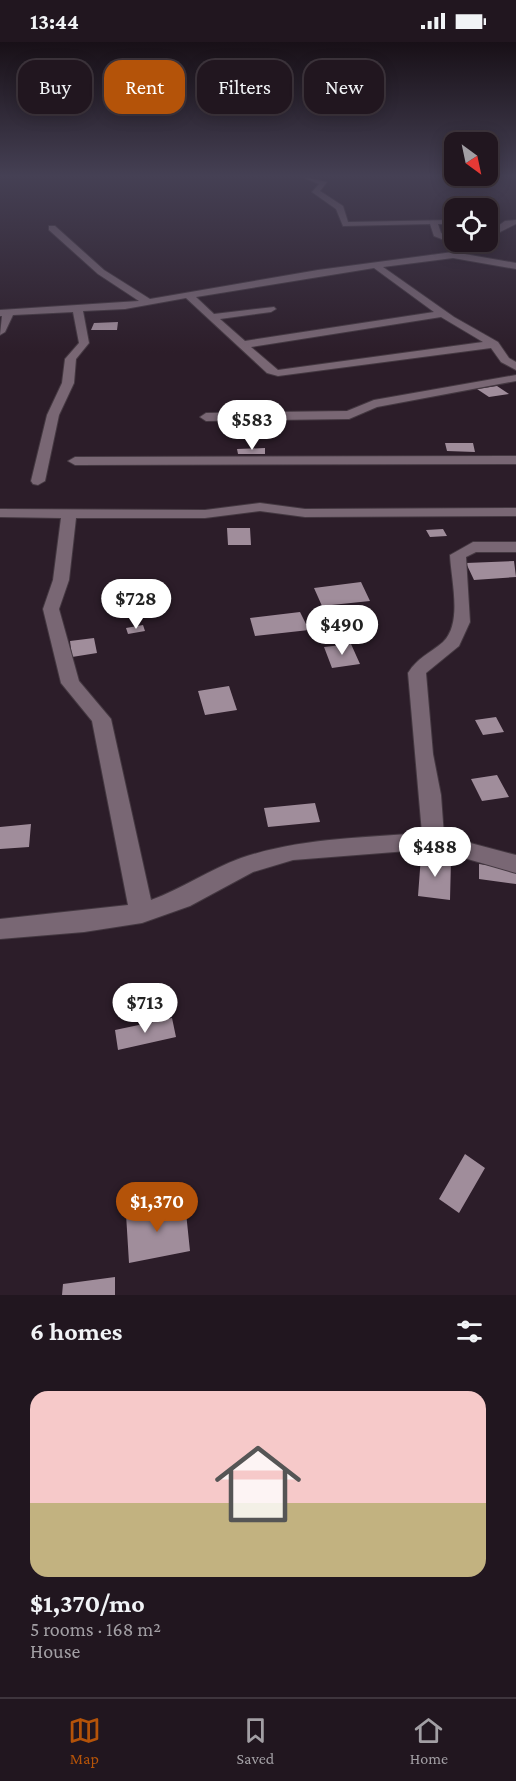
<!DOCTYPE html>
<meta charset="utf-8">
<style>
body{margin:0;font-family:"Crimson Pro",serif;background:#2d232c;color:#f1f3f6;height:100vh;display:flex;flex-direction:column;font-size:22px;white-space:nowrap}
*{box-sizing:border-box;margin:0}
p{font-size:20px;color:#a29fa4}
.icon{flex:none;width:33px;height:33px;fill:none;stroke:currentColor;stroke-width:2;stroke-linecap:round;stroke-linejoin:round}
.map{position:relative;height:1253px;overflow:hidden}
.panel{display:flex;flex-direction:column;background:#21161f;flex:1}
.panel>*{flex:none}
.top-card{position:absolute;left:18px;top:18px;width:480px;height:54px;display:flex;gap:12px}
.needle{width:39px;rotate:147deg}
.controls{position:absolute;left:444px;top:90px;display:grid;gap:12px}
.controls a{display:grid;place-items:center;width:54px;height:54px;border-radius:12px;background:#21161f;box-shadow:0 3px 15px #0003,0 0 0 2px #3e353d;font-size:30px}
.price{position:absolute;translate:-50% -51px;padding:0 14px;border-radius:21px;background:#fff;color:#222;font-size:20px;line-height:39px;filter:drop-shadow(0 2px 3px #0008)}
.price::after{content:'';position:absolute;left:50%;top:36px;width:18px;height:14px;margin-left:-9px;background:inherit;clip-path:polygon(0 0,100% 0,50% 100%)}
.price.active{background:#b45309;color:#fff}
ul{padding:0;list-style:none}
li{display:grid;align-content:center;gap:12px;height:318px;padding:0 30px}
li span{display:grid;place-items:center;height:186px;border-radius:18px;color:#555}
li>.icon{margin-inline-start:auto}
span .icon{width:108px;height:108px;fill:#fffc;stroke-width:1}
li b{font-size:26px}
h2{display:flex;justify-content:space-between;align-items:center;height:72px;padding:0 30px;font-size:26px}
.chip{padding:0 21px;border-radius:18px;background:#21161f;box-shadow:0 3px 15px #0003,0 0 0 2px #3e353d;font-size:21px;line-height:54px}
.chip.active{background:#b45309;color:#fff}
.status{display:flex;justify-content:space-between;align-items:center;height:42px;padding:0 30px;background:#21161f;direction:ltr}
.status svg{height:16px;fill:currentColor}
.dock{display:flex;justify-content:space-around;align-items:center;height:84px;border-top:2px solid #3e353d;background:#21161f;font-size:16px;color:#a29fa4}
.dock a{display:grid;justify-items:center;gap:3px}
.dock .active{color:#b45309}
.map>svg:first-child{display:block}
.building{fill:#a08d9b}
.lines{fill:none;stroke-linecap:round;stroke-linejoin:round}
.minor-casing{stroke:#443841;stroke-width:2}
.minor{fill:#796774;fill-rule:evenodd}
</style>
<div class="status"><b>13:44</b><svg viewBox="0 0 49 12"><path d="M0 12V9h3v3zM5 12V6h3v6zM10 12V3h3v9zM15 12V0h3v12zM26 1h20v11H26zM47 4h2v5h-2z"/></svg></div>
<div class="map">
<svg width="516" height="1253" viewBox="0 0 516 1253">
<rect width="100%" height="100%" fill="#2c1d29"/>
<path class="building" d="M118,280L117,288H91L94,281Z
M497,344L509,352L489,355L477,347Z
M445,401H473L475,410L447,409Z
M265,406V412H238L237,407Z
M227,486H250L251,503H228Z
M443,487L447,494L430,495L426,488Z
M514,519L516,535L474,538L466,521Z
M361,540L370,559L322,564L314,546Z
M300,570L309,588L255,594L250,576Z
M143,583L145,589L128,592L126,586Z
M94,596L97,611L72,615L70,599Z
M351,602L360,622L332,626L324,605Z
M229,644L237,668L205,673L198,649Z
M496,675L504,690L483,693L475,678Z
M497,733L509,755L482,759L471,737Z
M315,761L320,780L268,785L264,766Z
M31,782L29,805L0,807V785Z
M421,814L451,818L450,858L418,854Z
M479,822L516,827V842L479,837Z
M172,976L176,995L118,1008L115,988Z
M465,1112L485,1126L459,1171L439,1157Z
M185,1161L190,1209L129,1221L126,1172Z
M115,1235V1253H62L63,1242Z"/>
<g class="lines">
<defs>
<path id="minor" d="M302,135L327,140L320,149L343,164L348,180L454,178V182H438L441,191L458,200L454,202L434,194L430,182L343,184L336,167L312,150L319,142Z
M516,178V182L488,196V191L505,179Z
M49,184H55L104,228L150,257L318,228L453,210L516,221V227L453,216L383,225L454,275L498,300L509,316L516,320V328L501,320L491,306L278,334L267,331L186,256L125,267L83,269L89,301L76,317L74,341L59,373L45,439L38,443L33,442L31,439L47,373L62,341L65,317L79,301L73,270L13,273L5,290L0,293L2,274H0V268L139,259L98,232L49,188ZM374,226L434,270L245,299L220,277L271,270L276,267L274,265L214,272L196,255ZM441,275L483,300L278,328L251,305Z
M516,333V339L377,365L349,377L206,379L200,375L206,371L347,369L374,358Z
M516,414V422L75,423L68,419L75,415Z
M260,461L305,467L516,466V474L305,475L260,469L205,476H76L69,538L59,567L79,639L111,677L151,858C182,847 210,827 241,816C300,796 361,796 422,791L408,631C417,616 430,611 443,600C463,581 451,538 450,513L473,500H516V510H476L466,515L470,580L459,604L426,631L433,712L441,753L444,794L516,813V831L433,807L293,818L253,830L190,864L142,881L84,890L0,897V877L128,863L92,679L61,641L43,567L53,538L61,476L0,475V467L205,468Z"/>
</defs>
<use href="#minor" class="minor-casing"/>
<use href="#minor" class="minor"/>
</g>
<linearGradient id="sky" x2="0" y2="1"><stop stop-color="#181017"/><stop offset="0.43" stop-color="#454054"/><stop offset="1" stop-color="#454054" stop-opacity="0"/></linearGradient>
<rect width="516" height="311" fill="url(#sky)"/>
</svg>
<div class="controls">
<a><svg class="needle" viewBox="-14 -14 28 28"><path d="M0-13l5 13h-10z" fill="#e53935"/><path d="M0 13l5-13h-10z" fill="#a29fa4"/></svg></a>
<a><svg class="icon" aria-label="locate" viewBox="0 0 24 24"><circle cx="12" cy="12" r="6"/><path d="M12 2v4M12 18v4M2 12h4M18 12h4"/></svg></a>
</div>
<b class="price" style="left:252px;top:409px">$583</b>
<b class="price" style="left:136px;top:588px">$728</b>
<b class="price" style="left:342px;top:614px">$490</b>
<b class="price" style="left:435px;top:836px">$488</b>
<b class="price" style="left:145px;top:992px">$713</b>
<b class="price active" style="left:157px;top:1191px">$1,370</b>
<div class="top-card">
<a class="chip">Buy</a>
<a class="chip active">Rent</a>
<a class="chip">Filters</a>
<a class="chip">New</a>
</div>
</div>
<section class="panel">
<h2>6 homes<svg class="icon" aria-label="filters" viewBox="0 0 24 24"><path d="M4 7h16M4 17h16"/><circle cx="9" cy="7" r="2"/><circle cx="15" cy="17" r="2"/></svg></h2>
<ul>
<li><span style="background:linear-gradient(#f6c9c9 60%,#c2b280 0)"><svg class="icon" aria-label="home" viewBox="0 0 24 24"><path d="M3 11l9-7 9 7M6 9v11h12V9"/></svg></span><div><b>$1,370/mo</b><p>5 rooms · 168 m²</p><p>House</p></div></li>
</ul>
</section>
<nav class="dock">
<a class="active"><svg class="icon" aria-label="map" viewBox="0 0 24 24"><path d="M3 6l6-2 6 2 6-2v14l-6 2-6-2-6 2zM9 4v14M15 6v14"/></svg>Map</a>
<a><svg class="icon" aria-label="saved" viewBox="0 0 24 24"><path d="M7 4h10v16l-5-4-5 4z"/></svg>Saved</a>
<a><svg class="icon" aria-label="home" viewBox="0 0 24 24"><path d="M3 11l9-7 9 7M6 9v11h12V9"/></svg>Home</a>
</nav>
